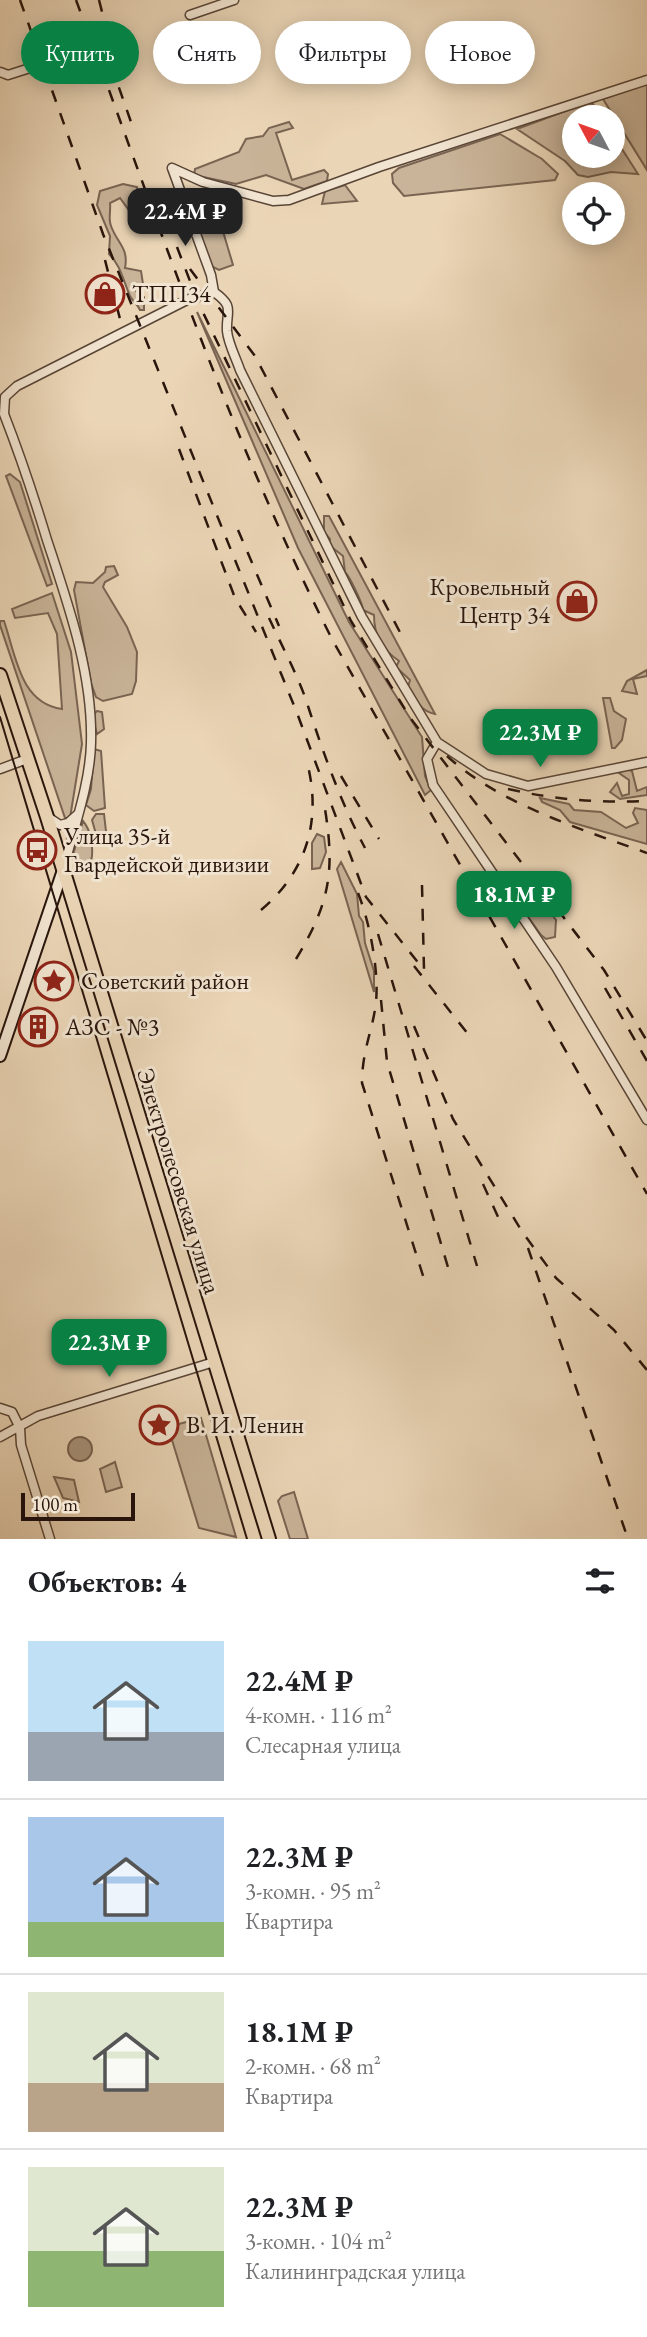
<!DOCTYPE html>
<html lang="ru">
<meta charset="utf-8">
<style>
body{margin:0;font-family:"EB Garamond",serif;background:#f6f6f6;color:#202124;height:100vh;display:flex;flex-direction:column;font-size:26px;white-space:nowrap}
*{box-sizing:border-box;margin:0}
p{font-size:23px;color:#757577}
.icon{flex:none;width:38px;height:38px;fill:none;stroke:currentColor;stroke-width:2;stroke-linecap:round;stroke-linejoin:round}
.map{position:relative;height:1539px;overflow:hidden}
.panel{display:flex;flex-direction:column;background:#fff;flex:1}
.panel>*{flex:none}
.guide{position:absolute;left:21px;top:21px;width:606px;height:63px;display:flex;gap:14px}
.needle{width:46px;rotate:311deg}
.buttons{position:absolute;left:562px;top:105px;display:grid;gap:14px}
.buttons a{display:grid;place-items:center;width:63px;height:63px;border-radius:50%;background:#fff;box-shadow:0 4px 18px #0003;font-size:35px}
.scale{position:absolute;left:21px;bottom:18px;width:114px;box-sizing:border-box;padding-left:7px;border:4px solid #29150c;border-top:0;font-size:19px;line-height:24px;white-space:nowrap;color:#29150c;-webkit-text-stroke:5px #f1e4d0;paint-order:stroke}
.price{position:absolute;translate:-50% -60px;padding:0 16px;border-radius:14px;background:#0b8043;color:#fff;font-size:23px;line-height:46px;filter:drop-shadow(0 2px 4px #0008)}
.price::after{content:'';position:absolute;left:50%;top:42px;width:21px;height:16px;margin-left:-10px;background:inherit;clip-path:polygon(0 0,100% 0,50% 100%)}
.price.current{background:#222;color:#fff}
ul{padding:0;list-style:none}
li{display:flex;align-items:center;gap:21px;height:175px;padding:0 28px}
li+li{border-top:2px solid #e0e0e0}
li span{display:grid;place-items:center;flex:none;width:196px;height:140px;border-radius:0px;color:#555}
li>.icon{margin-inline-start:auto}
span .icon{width:84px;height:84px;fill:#fffc;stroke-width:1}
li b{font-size:30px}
h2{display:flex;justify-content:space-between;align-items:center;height:84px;padding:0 28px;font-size:30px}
.pill{padding:0 24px;border-radius:32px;background:#fff;box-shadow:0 4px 18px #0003;font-size:24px;line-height:63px}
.pill.current{background:#0b8043;color:#fff}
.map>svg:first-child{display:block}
.green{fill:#c9b499;stroke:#796452;stroke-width:2}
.water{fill:#a8947c;stroke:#75614f;stroke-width:2}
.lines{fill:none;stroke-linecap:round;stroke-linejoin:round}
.street-casing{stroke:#594536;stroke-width:11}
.secondary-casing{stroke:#29150c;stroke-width:14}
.primary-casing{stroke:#29150c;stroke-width:16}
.street{stroke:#f1e4d0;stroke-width:8}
.secondary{stroke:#f1e4d0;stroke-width:10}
.primary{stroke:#ead5b6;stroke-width:12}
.tram{stroke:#29150c;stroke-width:2}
.rail{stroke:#29150c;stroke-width:2.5;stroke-dasharray:12 12;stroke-linecap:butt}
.labels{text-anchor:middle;stroke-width:6;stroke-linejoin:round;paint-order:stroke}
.poi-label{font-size:24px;fill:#29150c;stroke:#f1e4d0;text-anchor:start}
.street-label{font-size:24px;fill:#29150c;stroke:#f1e4d0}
</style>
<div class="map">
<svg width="647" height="1539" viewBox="0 0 647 1539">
<rect width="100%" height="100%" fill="#ead5b6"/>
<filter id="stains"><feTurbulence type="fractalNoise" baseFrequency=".00286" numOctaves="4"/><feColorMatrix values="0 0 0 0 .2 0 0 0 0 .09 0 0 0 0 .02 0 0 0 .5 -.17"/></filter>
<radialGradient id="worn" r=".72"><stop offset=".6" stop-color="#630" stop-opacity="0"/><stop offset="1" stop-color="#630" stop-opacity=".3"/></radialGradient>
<path class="green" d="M647,84V170L603,99Z
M587,103L593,104L601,117H574V156H612L613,135L638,174L611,172L588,177L578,175L565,161L517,129Z
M289,122L293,128L276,133L292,180L324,170L328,174L327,181L304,189L266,175L236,184L194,175L195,169L239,152L246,139L263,136L269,128Z
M500,134L542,159L558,174L555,180L404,196L393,183L392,174L399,168Z
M123,184L137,187L140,209L148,224L141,227L120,198L110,203C111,211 108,220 111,226C117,243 129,248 125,268L141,271L143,284L136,291L144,297V310H140C137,303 133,302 130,296C123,280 121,266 109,254L110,236L97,205L100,191Z
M345,185L357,201L322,204L325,191Z
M199,210L219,218L233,265L219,270L211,266L191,214Z
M197,312L349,622L422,737L425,776L431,790L425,795L298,548Z
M10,474L20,482L52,584L47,586L6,476Z
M324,516H329L435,714C421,712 415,699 408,687L410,680L396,667L399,661C382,649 374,636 374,615L363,610C363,604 349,575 345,572L343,556L329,545L330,539L324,532Z
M114,566L118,575L105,582L103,587L127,627L137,652L136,681L132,694L103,701L96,697L91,683L74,590L76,582L93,583L105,572L106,567Z
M52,593L71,652L82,744L70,818H65L0,625V621H4C16,656 20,703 62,709L57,634L48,613L15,618L12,609Z
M647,670V676L633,679L637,694L622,691L627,681Z
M603,698H610L614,711L626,719L622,740L615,748H612Z
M97,711L102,712L104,729L97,734L92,716Z
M94,749L101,751L105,808L94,811L86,805L91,789Z
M626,769L632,771L637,791L647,787V795L620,799L610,792L617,783L622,796L629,794V780L619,773Z
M540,798L569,804L574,810L601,812L626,828L638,823L633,813L635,808L647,810V844L570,822L560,810L542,802Z
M96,814H104L107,840L96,834L92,820Z
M83,821C91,830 94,850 91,861L76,870L72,858Z
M317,834L324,837L326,852L320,868L312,869V843Z
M341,862L357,894L359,916L363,922L365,943L374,971V992L337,869Z
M543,903L556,920L555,937L546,939L541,935L527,915L536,911L535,906Z
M201,1418L236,1537L199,1528L168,1427Z
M115,1462L122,1487L106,1492L100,1469Z
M54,1477L74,1480L79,1502L63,1498Z
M294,1492L308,1539H290L278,1501L282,1496Z"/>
<path class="water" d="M68 1449a12 12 0 1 1 24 0a12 12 0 1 1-24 0Z"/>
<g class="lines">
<defs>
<path id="street" d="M190,15L234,0
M0,72L8,75L30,68
M172,168L211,275L214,292C235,307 226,310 227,331C228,343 236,358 240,370L362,617L437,742L486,774L528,786L647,762
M172,168L203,182L273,201L289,200L379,167L647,80
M437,742L427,759L433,785L556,967L647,1120
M0,769L27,759
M48,817L60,825L68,823L78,814
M64,867C74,827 90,784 91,743C93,674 68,604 47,540C34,497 20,455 4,414L5,397L17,386L189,299L214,292
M0,1408L12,1412L20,1428L21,1445L50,1539
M0,1437L38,1416L214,1362"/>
<path id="secondary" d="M0,1056L62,873"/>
<path id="primary" d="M0,675L47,817L269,1539"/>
</defs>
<use href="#street" class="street-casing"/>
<use href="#secondary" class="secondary-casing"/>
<use href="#primary" class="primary-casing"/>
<use href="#street" class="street"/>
<use href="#secondary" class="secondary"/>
<use href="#primary" class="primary"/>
<path class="tram" d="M0,717L247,1539"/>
<path class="rail" d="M20,0L103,234L297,713L366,897L424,970L422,885
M76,0C156,216 228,434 333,641L647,1194
M99,0L112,51
M103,42L131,122
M177,247L198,302L351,621L411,719L604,970L647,1041
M105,260L120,319
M190,269L255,356L403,638
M179,449L235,598L256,632
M238,530L279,626
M269,618C281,644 295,670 305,697C322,749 339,799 365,848
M447,756C499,804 581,829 647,853
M341,776L379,839
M508,789C556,800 599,803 647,801
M358,893C370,923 379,971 376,1002C373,1030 362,1050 362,1083L425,1282
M261,910C307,871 322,820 307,762
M378,934L477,1266
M296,959C330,903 335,871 325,809
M414,966L472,1039
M605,988L647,1061
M381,1000L387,1062L450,1274
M414,1026L453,1119L523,1233L556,1278L614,1330L647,1370
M483,1184L499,1219
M528,1248L628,1539"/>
</g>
<defs>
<symbol id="shop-ring" viewBox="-11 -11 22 22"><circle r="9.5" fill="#f1e4d0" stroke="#8f2418" stroke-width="1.5"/><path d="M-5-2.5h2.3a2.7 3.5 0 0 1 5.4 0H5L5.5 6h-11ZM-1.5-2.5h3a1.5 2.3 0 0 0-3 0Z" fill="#8f2418"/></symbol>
<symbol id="bus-ring" viewBox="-11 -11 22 22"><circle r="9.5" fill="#f1e4d0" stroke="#8f2418" stroke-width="1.5"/><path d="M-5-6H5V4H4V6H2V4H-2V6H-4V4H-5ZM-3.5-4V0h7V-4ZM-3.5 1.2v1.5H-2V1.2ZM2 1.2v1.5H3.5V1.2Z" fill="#8f2418"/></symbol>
<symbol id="sight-ring" viewBox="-11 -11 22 22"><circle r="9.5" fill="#f1e4d0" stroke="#8f2418" stroke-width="1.5"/><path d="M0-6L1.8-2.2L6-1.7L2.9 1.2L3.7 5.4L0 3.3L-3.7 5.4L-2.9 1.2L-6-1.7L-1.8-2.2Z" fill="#8f2418"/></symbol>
<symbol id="building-ring" viewBox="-11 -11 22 22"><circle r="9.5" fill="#f1e4d0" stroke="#8f2418" stroke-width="1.5"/><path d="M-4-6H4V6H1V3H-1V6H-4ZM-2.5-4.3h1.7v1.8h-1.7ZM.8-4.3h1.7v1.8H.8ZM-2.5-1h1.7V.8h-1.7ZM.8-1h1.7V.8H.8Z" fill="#8f2418"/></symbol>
</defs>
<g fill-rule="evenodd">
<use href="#shop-ring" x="83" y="272" width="44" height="44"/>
<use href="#shop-ring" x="555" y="579" width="44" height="44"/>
<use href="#bus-ring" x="15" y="828" width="44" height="44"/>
<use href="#sight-ring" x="32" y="959" width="44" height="44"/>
<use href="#building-ring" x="16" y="1005" width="44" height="44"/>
<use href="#sight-ring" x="137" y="1403" width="44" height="44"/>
</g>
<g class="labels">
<g class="poi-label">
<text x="132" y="302">ТПП34</text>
<text x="550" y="595" text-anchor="end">Кровельный<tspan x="550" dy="28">Центр 34</tspan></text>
<text x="64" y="844">Улица 35-й<tspan x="64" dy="28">Гвардейской дивизии</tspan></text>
<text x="81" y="989">Советский район</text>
<text x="65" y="1035">АЗС - №3</text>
<text x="186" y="1433">В. И. Ленин</text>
</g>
<g class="street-label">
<text transform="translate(179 1181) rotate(73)" y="8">Электролесовская улица</text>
</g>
</g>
<rect width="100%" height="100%" filter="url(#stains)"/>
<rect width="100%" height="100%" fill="url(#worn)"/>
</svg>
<div class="buttons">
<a><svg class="needle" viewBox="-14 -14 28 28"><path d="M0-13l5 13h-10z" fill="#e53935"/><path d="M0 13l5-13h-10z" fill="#757577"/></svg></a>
<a><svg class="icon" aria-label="locate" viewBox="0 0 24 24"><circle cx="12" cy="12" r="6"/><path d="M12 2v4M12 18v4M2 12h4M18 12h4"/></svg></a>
</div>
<div class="scale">100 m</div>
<b class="price current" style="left:185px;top:248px">22.4M ₽</b>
<b class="price" style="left:540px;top:769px">22.3M ₽</b>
<b class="price" style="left:514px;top:931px">18.1M ₽</b>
<b class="price" style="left:109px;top:1379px">22.3M ₽</b>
<div class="guide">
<a class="pill current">Купить</a>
<a class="pill">Снять</a>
<a class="pill">Фильтры</a>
<a class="pill">Новое</a>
</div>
</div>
<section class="panel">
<h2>Объектов: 4<svg class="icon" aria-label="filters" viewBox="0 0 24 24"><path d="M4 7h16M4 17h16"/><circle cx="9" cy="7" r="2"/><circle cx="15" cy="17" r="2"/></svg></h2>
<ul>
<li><span style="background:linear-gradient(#bfe0f5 65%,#9aa5b1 0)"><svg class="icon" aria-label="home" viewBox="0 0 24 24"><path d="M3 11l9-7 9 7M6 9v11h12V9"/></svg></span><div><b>22.4M ₽</b><p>4-комн. · 116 m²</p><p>Слесарная улица</p></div></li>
<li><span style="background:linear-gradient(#a9c7e8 75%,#8fb573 0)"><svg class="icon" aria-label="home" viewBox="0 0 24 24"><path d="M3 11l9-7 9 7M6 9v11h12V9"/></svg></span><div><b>22.3M ₽</b><p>3-комн. · 95 m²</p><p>Квартира</p></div></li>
<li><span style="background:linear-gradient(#dfe7d0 65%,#b9a48a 0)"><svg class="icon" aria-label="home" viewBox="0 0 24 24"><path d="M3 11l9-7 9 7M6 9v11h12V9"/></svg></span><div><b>18.1M ₽</b><p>2-комн. · 68 m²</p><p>Квартира</p></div></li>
<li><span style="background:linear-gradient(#dfe7d0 60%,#8fb573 0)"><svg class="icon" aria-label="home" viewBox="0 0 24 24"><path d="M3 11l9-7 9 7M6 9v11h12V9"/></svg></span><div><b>22.3M ₽</b><p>3-комн. · 104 m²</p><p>Калининградская улица</p></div></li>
</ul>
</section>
